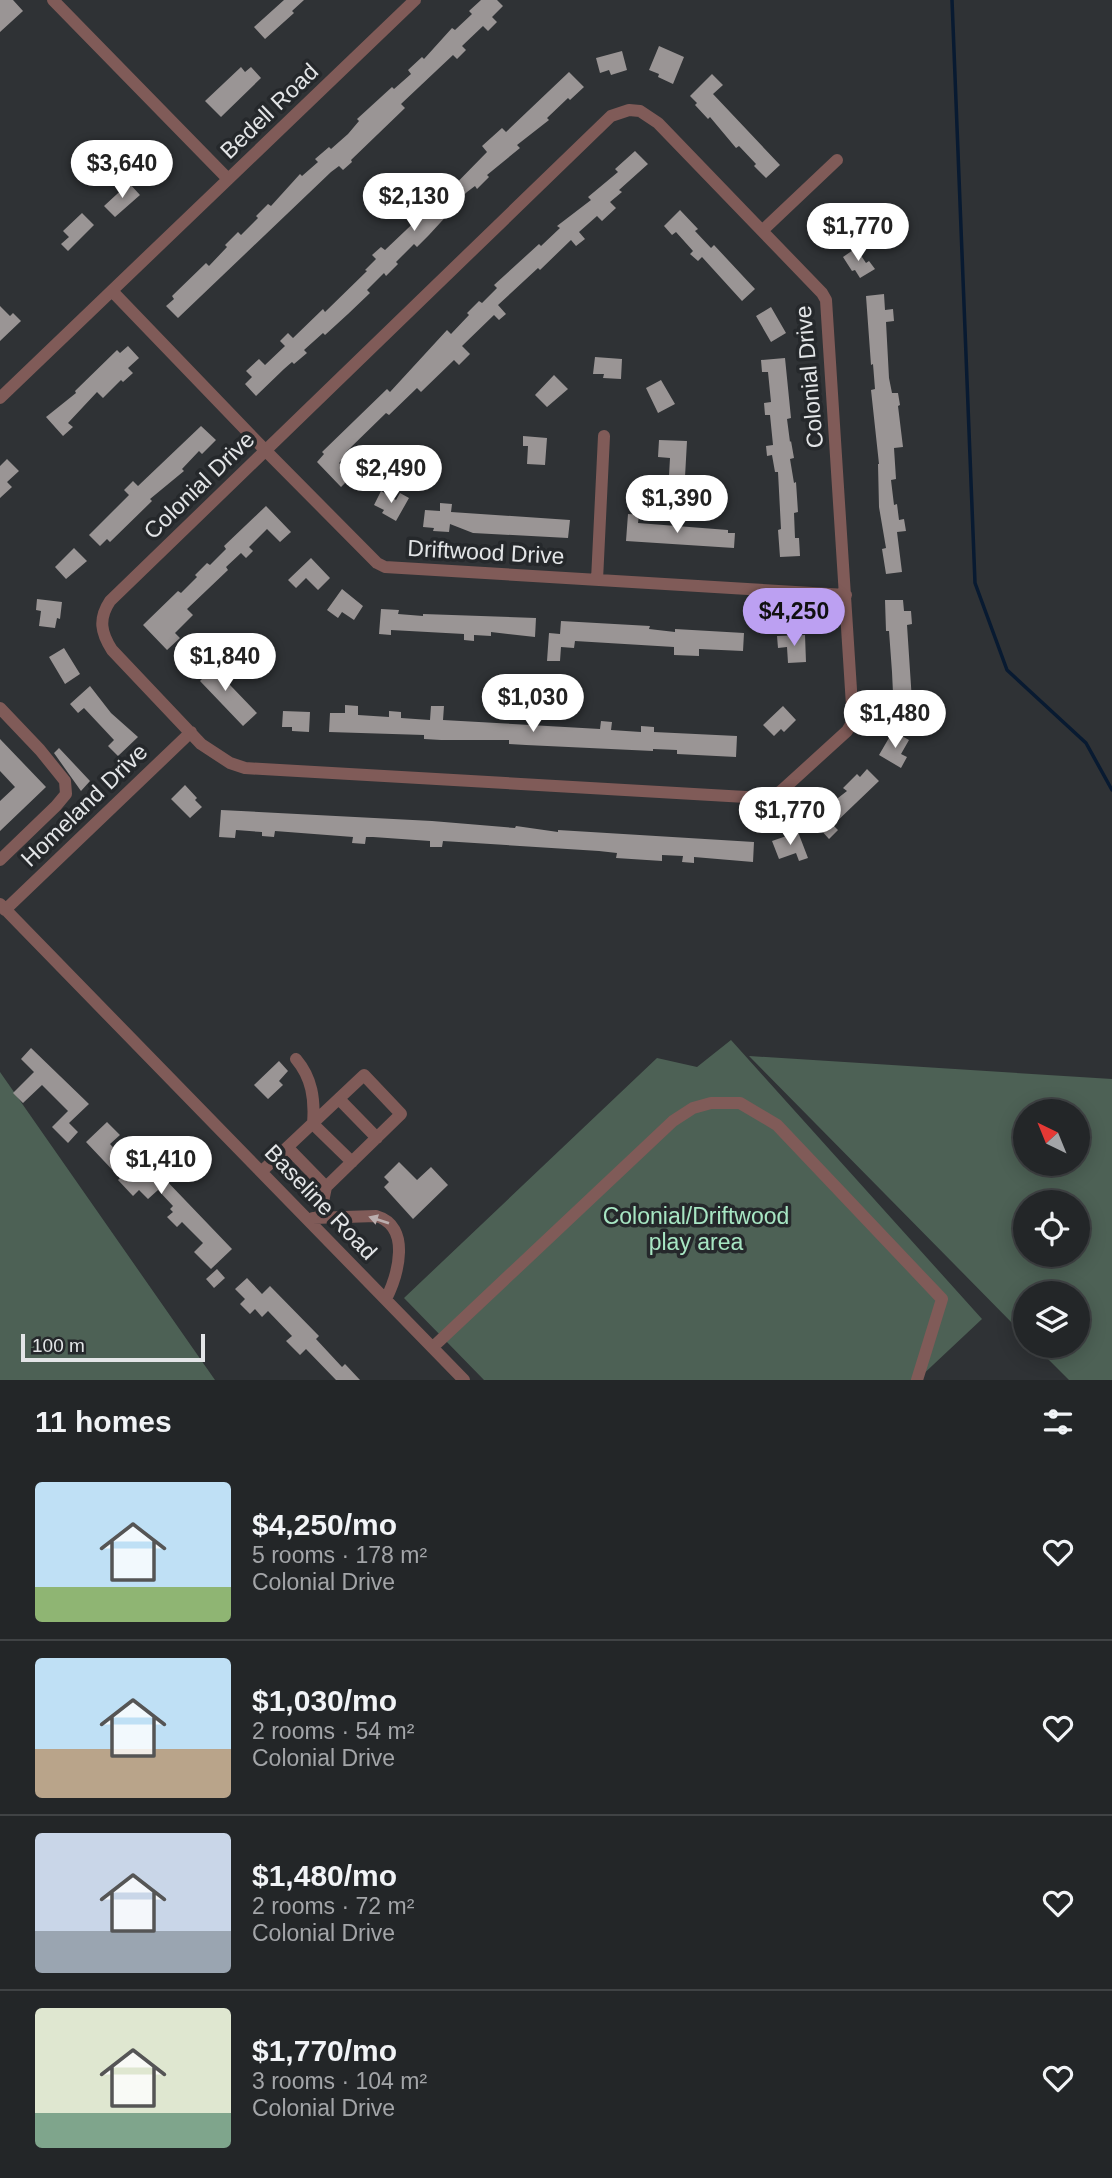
<!DOCTYPE html>
<meta charset="utf-8">
<style>
body{margin:0;font-family:Arial,sans-serif;background:#2f3234;color:#f1f3f6;height:100vh;display:flex;flex-direction:column;font-size:26px;white-space:nowrap}
*{box-sizing:border-box;margin:0}
p{font-size:23px;color:#a3a5a8}
.icon{flex:none;width:38px;height:38px;fill:none;stroke:currentColor;stroke-width:2;stroke-linecap:round;stroke-linejoin:round}
.map{position:relative;height:1380px;overflow:hidden}
.drawer{display:flex;flex-direction:column;background:#232628;flex:1}
.drawer>*{flex:none}
.needle{width:46px;rotate:317deg}
.buttons{position:absolute;left:1013px;top:1099px;display:grid;gap:14px}
.buttons a{display:grid;place-items:center;width:77px;height:77px;border-radius:50%;background:#232628;box-shadow:0 4px 18px #0003,0 0 0 2px #404345;font-size:35px}
.scale{position:absolute;left:21px;bottom:18px;width:184px;box-sizing:border-box;padding-left:7px;border:4px solid #e3e5e7;border-top:0;font-size:19px;line-height:24px;white-space:nowrap;color:#e3e5e7;-webkit-text-stroke:5px #25282b;paint-order:stroke}
.price{position:absolute;translate:-50% -60px;padding:0 16px;border-radius:24px;background:#fff;color:#222;font-size:23px;line-height:46px;filter:drop-shadow(0 2px 4px #0008)}
.price::after{content:'';position:absolute;left:50%;top:42px;width:21px;height:16px;margin-left:-10px;background:inherit;clip-path:polygon(0 0,100% 0,50% 100%)}
.price.on{background:#bca0f2;color:#111}
ul{padding:0;list-style:none}
li{display:flex;align-items:center;gap:21px;height:175px;padding:0 35px}
li+li{border-top:2px solid #404345}
li span{display:grid;place-items:center;flex:none;width:196px;height:140px;border-radius:7px;color:#555}
li>.icon{margin-inline-start:auto}
span .icon{width:84px;height:84px;fill:#fffc;stroke-width:1}
li b{font-size:30px}
h2{display:flex;justify-content:space-between;align-items:center;height:84px;padding:0 35px;font-size:30px}
.map>svg:first-child{display:block}
.green{fill:#4d6155;fill-rule:evenodd}
.lines{fill:none;stroke-linecap:round;stroke-linejoin:round}
.stream{stroke:#081a31;stroke-width:3.5}
.building{fill:#9a9595}
.minor{stroke:#805b58;stroke-width:12}
.oneway{fill:#bbaeae}
.labels{text-anchor:middle;stroke-width:7;stroke-linejoin:round;paint-order:stroke}
.street-label{font-size:23px;fill:#e3e5e7;stroke:#25282b}
.park-label{font-size:23px;fill:#a7e6c3;stroke:#25282b}
</style>
<div class="map">
<svg width="1112" height="1380" viewBox="0 0 1112 1380">
<rect width="100%" height="100%" fill="#2f3235"/>
<path class="green" d="M731,1040L982,1319L917,1380H484L404,1298L657,1058L697,1067Z
M749,1056L1112,1079V1380H1069L1035,1346H1078V1293H1026L1025,1336ZM1078,1111V1164H1026V1111ZM1078,1202V1255H1026V1202Z
M0,1072L215,1380H0Z"/>
<g class="lines">
<path class="stream" d="M952,0L975,583L1007,670L1086,743L1112,790"/>
</g>
<path class="building" d="M0,0H13L23,11L0,32Z
M284,0H304L292,11L294,13L265,39L254,27Z
M481,0H497L503,6L492,17L497,22L488,31L483,26L462,46L466,50L457,59L453,55L401,104L405,108L351,160L352,162L343,170L339,166L331,172L178,318L166,306L174,299L172,296L206,263L209,266L227,247L225,245L238,232L241,235L258,218L256,216L268,204L271,206L300,174L302,176L318,162L315,159L329,147L331,149L348,134L359,121L357,119L392,87L394,89L411,74L408,70L422,57L424,59L452,28L455,30L472,14L469,11Z
M659,46L684,57L673,84L658,77L659,74L649,70Z
M622,51L627,70L611,75L609,70L600,73L596,58Z
M241,67L245,72L251,67L261,78L221,117L205,101Z
M569,72L584,87L570,100L568,98L547,118L549,120L517,145L520,148L487,175L489,177L477,189L475,186L467,192L449,209L451,211L429,235L417,247L414,244L396,262L398,264L386,276L384,273L367,290L370,293L348,314L325,335L323,333L304,350L307,353L294,364L292,362L284,369L256,396L245,384L252,377L246,371L259,359L265,365L285,346L280,341L288,333L293,338L323,309L325,312L367,271L365,270L376,259L372,255L381,247L385,250L425,212L421,207L432,197L438,202L487,152L482,146L502,128L506,132Z
M712,74L723,85L713,94L780,165L766,178L754,166L756,164L739,146L736,148L710,117L708,119L695,105L697,103L690,96Z
M635,151L648,164L619,190L622,192L610,202L616,208L602,221L597,216L579,232L585,239L576,246L571,240L540,270L538,268L498,305L506,314L499,320L494,315L462,346L470,354L459,365L454,360L421,392L417,388L389,415L386,413L346,452L348,454L339,463L352,476L341,487L317,462L324,454L322,452L387,389L390,392L447,330L451,334L469,315L467,313L479,301L482,303L497,288L494,285L539,244L541,246L560,228L557,226L591,200L588,197L618,172L615,169Z
M129,183L140,195L115,217L104,206Z
M680,210L698,229L695,231L711,248L714,245L755,289L742,301L702,257L698,261L690,254L693,251L676,232L672,235L664,226Z
M824,211L844,230L832,242L824,235L822,237L810,225Z
M82,213L94,225L68,251L61,244L69,237L63,231Z
M856,248L866,263L869,261L875,269L860,278L855,270L852,271L843,257Z
M884,294L885,310L893,309L894,321L886,322L889,378L892,393H898L900,405L898,406L903,447L894,448L896,479L891,480L894,505L897,504L899,520L904,519L906,531L897,532L902,572L886,574L882,549L886,548L879,507L878,464H879L871,390L875,389L873,364L871,365L866,296Z
M0,306L10,316L13,313L21,321L0,341Z
M771,307L786,333L771,342L756,316Z
M128,346L139,358L128,368L133,373L123,382L121,380L103,398L97,392L68,423L73,427L63,436L46,417L76,393L75,391L117,350L120,353Z
M595,357L622,359L621,379L603,378L604,374H593Z
M785,358L791,418L787,419L790,442L791,441L794,458L790,459L794,483L796,482L798,512L794,513L795,538H799L800,556L780,557L778,530L781,529L778,472H775L772,455L767,456L766,446L773,445L770,415H765L764,403L771,402L768,372H762L761,360Z
M554,375L568,389L547,407L535,395Z
M661,380L675,404L658,413L646,388Z
M201,426L216,440L202,454L199,451L182,469L184,471L150,499L152,501L110,542L107,539L100,546L89,535L129,495L124,490L133,481L138,486Z
M523,436L547,438L545,465L527,464L528,446H523Z
M659,440L687,441L685,477L669,476L670,458L658,457Z
M7,459L19,471L7,482L12,487L0,498V466Z
M381,491L396,500L400,493L409,498L396,521L382,513L384,510L374,505Z
M440,503L452,504L451,512L570,520L568,538L473,533L450,524L449,532L433,531L434,528L423,527L425,510L440,511Z
M266,506L291,532L280,542L267,529L249,547L253,551L246,558L241,553L226,567L228,570L187,609L193,615L175,633L180,638L167,650L143,625L178,591L181,593L197,577L195,575L207,563L210,565L226,549L224,546Z
M628,514L639,515L638,523L728,530V533H735L734,548L626,541Z
M74,548L87,561L66,579L55,567Z
M311,558L330,578L318,590L306,578L296,588L288,580Z
M342,589L363,606L354,620L342,612L338,618L327,610Z
M37,599L62,602L60,619L57,618L55,628L39,626L41,611L36,610Z
M885,600H903L904,611H911L912,624L907,625L912,701H919L920,713L894,714L892,672L889,631H886Z
M381,609L399,610L398,614L423,616V614L536,618L535,637L491,632V636L474,635V641L464,640V634L391,630V635L379,634Z
M561,621L650,626L649,629L675,632V629L744,633L743,651L699,649V656L674,655V647L575,641L574,648L561,647L560,661H547L549,633L560,634Z
M805,635L806,662L788,663L787,647L778,648L777,636Z
M64,648L80,674L65,684L49,657Z
M206,660L257,713L243,726L200,681L202,679L194,671Z
M90,686L111,713L138,737L118,756L108,746L114,740L84,708L78,713L70,704Z
M345,705L358,706V715L389,717V711L401,712V718L430,720L431,706H444L443,720L600,729L601,721L612,722L611,730L641,732V726L654,727V732L737,736L736,757L677,754V750L653,749V751L526,745L509,744V740H441L424,739V735L329,732L330,713H345Z
M783,706L796,720L784,732L781,729L774,736L763,725Z
M283,711L310,712L309,732L292,731V727H282Z
M893,731L909,740L901,754L907,757L901,768L879,755Z
M0,739L46,787L0,831V801L15,787L0,771Z
M59,748L90,781L81,791L54,753Z
M867,769L879,781L833,825L838,830L829,839L811,819L847,791L843,788L857,774L860,777Z
M185,785L197,798L195,800L202,807L190,818L171,799Z
M221,810L432,821L515,828L516,826L558,832V830L754,842L753,862L694,857V863L682,862L683,856L662,855V861L616,858L617,853L599,851L443,841L442,847H430V841L373,837H366L365,844L352,843L353,837L275,831L274,837L262,836V832L236,830L235,838L219,837Z
M798,832L808,858L799,861L796,853L779,859L772,841Z
M31,1048L89,1104L69,1123L78,1132L68,1143L52,1127L68,1111L42,1085L23,1103L13,1093L34,1072L21,1059Z
M279,1061L288,1071L279,1081L283,1085L268,1099L254,1085Z
M107,1122L120,1135L110,1144L121,1156L119,1158L140,1181L158,1164L164,1171L161,1175L232,1249L211,1269L194,1252L203,1243L182,1222L177,1227L167,1217L173,1212L170,1209L173,1206L158,1190L148,1199L139,1190L133,1196L118,1180L120,1178L86,1142Z
M399,1162L417,1180L431,1167L448,1185L413,1219L384,1187L389,1182L384,1177Z
M217,1269L225,1278L214,1288L206,1279Z
M247,1278L262,1294L270,1286L319,1336L316,1339L342,1367L345,1364L360,1380H336L306,1349L300,1355L286,1341L292,1336L268,1311L262,1317L255,1309L250,1314L240,1304L245,1299L235,1289Z"/>
<g class="lines">
<path class="minor" d="M53,0L228,179
M629,110L640,111L658,123L822,293L826,300L853,721L847,731L780,792L763,798L245,768L230,763L201,744L112,650C101,633 98,619 110,601L611,116Z
M762,231L837,160
M112,291L265,450L377,563L385,567L846,595
M0,398L415,0
M597,580L604,436
M0,708L40,750L65,781L66,794L56,806L0,860
M0,904L464,1380
M5,910L191,732
M296,1059C312,1078 315,1099 313,1124L352,1162
M339,1099L377,1138
M288,1148L326,1187
M261,1172L364,1075L401,1114L326,1187L320,1216
M313,1218L376,1216C412,1226 398,1275 386,1299
M433,1347L673,1121L693,1108L711,1103H740L777,1125L942,1299L917,1380"/>
</g>
<defs><path id="oneway-solid" d="M-6-.8H1V-3.2L6.5 0L1 3.2V.8H-6Z" transform="scale(1.75)"/></defs>
<use class="oneway" href="#oneway-solid" transform="translate(379 1220) rotate(-162)"/>
<g class="labels">
<g class="street-label">
<text transform="translate(269 111) rotate(-44)" y="8">Bedell Road</text>
<text transform="translate(809 377) rotate(-95)" y="8">Colonial Drive</text>
<text transform="translate(199 485) rotate(-44)" y="8">Colonial Drive</text>
<text transform="translate(486 552) rotate(3)" y="8">Driftwood Drive</text>
<text transform="translate(84 805) rotate(-44)" y="8">Homeland Drive</text>
<text transform="translate(321 1202) rotate(46)" y="8">Baseline Road</text>
</g>
<g class="park-label">
<text x="696" y="1224">Colonial/Driftwood<tspan x="696" dy="26">play area</tspan></text>
</g>
</g>
</svg>
<div class="buttons">
<a><svg class="needle" viewBox="-14 -14 28 28"><path d="M0-13l5 13h-10z" fill="#e53935"/><path d="M0 13l5-13h-10z" fill="#a3a5a8"/></svg></a>
<a><svg class="icon" aria-label="locate" viewBox="0 0 24 24"><circle cx="12" cy="12" r="6"/><path d="M12 2v4M12 18v4M2 12h4M18 12h4"/></svg></a>
<a><svg class="icon" aria-label="layers" viewBox="0 0 24 24"><path d="M12 4l9 5-9 5-9-5zM3 14l9 5 9-5"/></svg></a>
</div>
<div class="scale">100 m</div>
<b class="price" style="left:122px;top:200px">$3,640</b>
<b class="price" style="left:414px;top:233px">$2,130</b>
<b class="price" style="left:858px;top:263px">$1,770</b>
<b class="price" style="left:391px;top:505px">$2,490</b>
<b class="price" style="left:677px;top:535px">$1,390</b>
<b class="price on" style="left:794px;top:648px">$4,250</b>
<b class="price" style="left:225px;top:693px">$1,840</b>
<b class="price" style="left:533px;top:734px">$1,030</b>
<b class="price" style="left:895px;top:750px">$1,480</b>
<b class="price" style="left:790px;top:847px">$1,770</b>
<b class="price" style="left:161px;top:1196px">$1,410</b>
</div>
<section class="drawer">
<h2>11 homes<svg class="icon" aria-label="filters" viewBox="0 0 24 24"><path d="M4 7h16M4 17h16"/><circle cx="9" cy="7" r="2"/><circle cx="15" cy="17" r="2"/></svg></h2>
<ul>
<li><span style="background:linear-gradient(#bfe0f5 75%,#8fb573 0)"><svg class="icon" aria-label="home" viewBox="0 0 24 24"><path d="M3 11l9-7 9 7M6 9v11h12V9"/></svg></span><div><b>$4,250/mo</b><p>5 rooms · 178 m²</p><p>Colonial Drive</p></div><svg class="icon" aria-label="heart" viewBox="0 0 24 24"><path d="M12 20l-8-8c-3-5 5-10 8-4 3-6 11-1 8 4z"/></svg></li>
<li><span style="background:linear-gradient(#bfe0f5 65%,#b9a48a 0)"><svg class="icon" aria-label="home" viewBox="0 0 24 24"><path d="M3 11l9-7 9 7M6 9v11h12V9"/></svg></span><div><b>$1,030/mo</b><p>2 rooms · 54 m²</p><p>Colonial Drive</p></div><svg class="icon" aria-label="heart" viewBox="0 0 24 24"><path d="M12 20l-8-8c-3-5 5-10 8-4 3-6 11-1 8 4z"/></svg></li>
<li><span style="background:linear-gradient(#c9d6e8 70%,#9aa5b1 0)"><svg class="icon" aria-label="home" viewBox="0 0 24 24"><path d="M3 11l9-7 9 7M6 9v11h12V9"/></svg></span><div><b>$1,480/mo</b><p>2 rooms · 72 m²</p><p>Colonial Drive</p></div><svg class="icon" aria-label="heart" viewBox="0 0 24 24"><path d="M12 20l-8-8c-3-5 5-10 8-4 3-6 11-1 8 4z"/></svg></li>
<li><span style="background:linear-gradient(#dfe7d0 75%,#7fa58c 0)"><svg class="icon" aria-label="home" viewBox="0 0 24 24"><path d="M3 11l9-7 9 7M6 9v11h12V9"/></svg></span><div><b>$1,770/mo</b><p>3 rooms · 104 m²</p><p>Colonial Drive</p></div><svg class="icon" aria-label="heart" viewBox="0 0 24 24"><path d="M12 20l-8-8c-3-5 5-10 8-4 3-6 11-1 8 4z"/></svg></li>
</ul>
</section>
